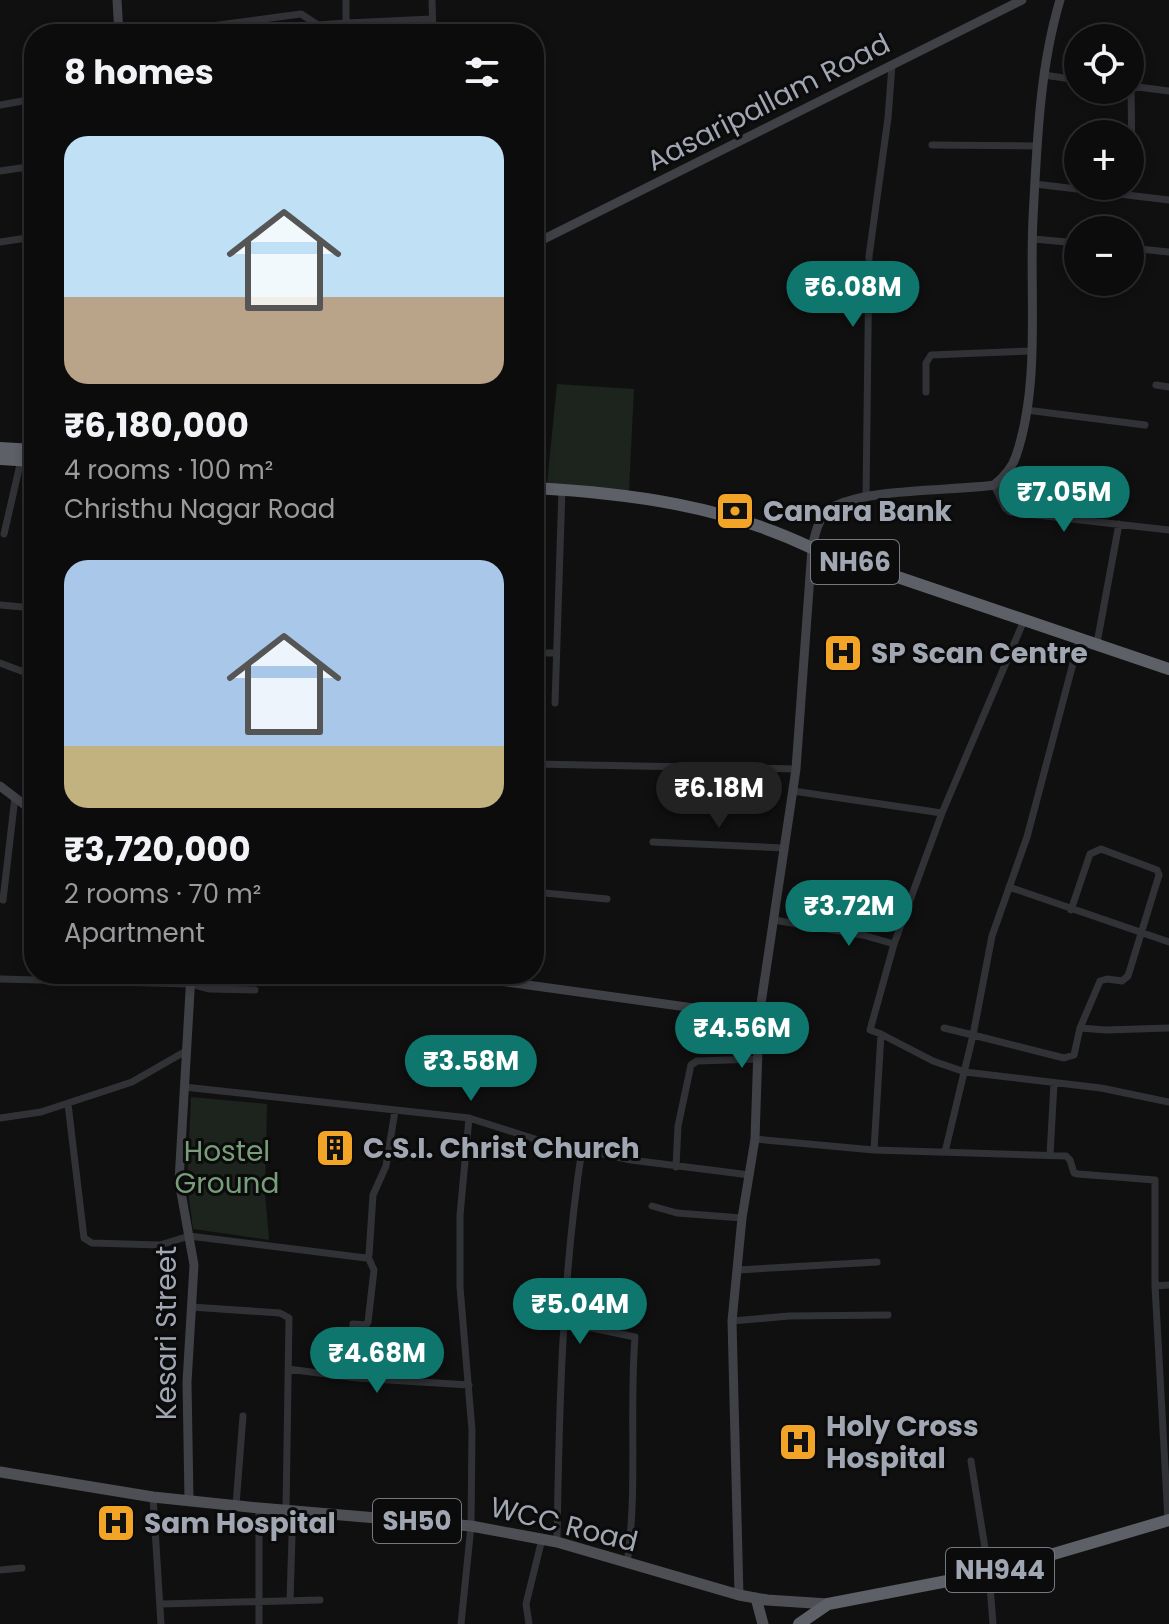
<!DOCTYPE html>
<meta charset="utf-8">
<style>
body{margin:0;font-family:Poppins,sans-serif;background:#1a1a1b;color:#f1f3f6;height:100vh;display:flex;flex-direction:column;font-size:30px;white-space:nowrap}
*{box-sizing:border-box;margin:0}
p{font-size:26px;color:#9a9b9d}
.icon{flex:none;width:44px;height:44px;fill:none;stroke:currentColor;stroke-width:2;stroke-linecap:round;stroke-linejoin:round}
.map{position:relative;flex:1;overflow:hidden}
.sheet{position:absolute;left:24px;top:24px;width:520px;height:960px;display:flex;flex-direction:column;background:#0c0c0d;border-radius:32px;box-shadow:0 4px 12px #0003,0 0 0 2px #2c2c2e}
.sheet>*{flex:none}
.controls{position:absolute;left:1064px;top:24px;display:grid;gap:16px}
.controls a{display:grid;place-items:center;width:80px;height:80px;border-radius:50%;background:#0c0c0d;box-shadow:0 4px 12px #0003,0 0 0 2px #2c2c2e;font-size:40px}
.price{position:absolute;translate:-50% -68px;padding:0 18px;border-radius:28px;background:#0f766e;color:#fff;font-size:26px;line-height:52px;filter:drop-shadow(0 2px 4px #0008)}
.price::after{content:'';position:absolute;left:50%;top:48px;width:24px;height:18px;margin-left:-12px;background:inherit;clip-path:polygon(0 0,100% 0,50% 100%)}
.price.on{background:#222;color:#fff}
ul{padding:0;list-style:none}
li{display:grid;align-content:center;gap:16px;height:424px;padding:0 40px}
li span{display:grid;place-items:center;height:248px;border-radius:24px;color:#555}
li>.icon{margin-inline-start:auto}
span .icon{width:144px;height:144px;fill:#fffc;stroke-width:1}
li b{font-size:34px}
h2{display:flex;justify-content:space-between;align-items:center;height:96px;padding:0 40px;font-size:34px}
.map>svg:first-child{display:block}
.green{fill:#1c241d}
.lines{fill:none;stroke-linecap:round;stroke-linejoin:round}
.street{stroke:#313236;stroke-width:7}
.secondary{stroke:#3f4146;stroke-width:9}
.primary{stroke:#4d4f55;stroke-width:11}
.highway{stroke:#5d6067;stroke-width:12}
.labels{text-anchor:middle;stroke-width:6;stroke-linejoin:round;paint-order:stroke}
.shield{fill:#0b0b0c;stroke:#747880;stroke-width:2}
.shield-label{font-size:26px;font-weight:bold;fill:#a1a7b2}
.street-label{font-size:28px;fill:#a1a7b2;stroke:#0b0b0c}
.poi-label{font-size:28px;font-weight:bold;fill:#a1a7b2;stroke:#0b0b0c;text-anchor:start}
.park-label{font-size:28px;fill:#779e78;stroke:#0b0b0c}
</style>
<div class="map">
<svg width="1169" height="1624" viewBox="0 0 1169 1624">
<rect width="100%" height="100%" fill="#101011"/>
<path class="green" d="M557,384L634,389L629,491L547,483Z
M191,1097L267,1104L265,1193L269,1240L193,1229L187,1183Z"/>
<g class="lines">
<path class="street" d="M346,0V23L432,19
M432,0L433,34
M151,34L301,14L318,25L346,23
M1044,75L1078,80
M1130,86L1169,91
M1131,86L1132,160
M0,105L34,99
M932,145L1037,146
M0,171L34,166
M1035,184L1169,200
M1033,239L1078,243
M0,242L34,237
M1130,248L1169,252
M1156,385L1169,387
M926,392V363L931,355L1031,351
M1026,410L1145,425
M994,485L1005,508L1010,512L1169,530
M866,498L869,256L888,118L892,65
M4,534L21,460
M0,605L34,608
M1097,643L1119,524
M534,653H556
M0,663L24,672L34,681
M555,703L562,489
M534,764L796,769
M793,791L942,813
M534,830L540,764
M653,842L784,848
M1009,887L1169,942
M534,892L607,899
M3,900L15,797
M774,920L863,935L894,944L870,1030L881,1034
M894,944L942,813L1025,618
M0,979L190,984L210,989L255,990
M944,1028L973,1035L992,936L1027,837L1080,637
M1080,1028L1106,1030L1169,1028
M184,1087L469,1118L538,1140L631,1160L750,1175
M68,1104L84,1238L92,1243L160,1245L189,1236L366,1258L369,1255L373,1195L386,1166L395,1111
M0,1118L41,1112L132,1082L186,1051
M755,1139L874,1150L1066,1156L1070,1160L1074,1173L1078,1174L1155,1180V1286L1168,1520
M874,1150L881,1034L933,1061L965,1072L1101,1088L1169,1102
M945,1152L973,1035L1064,1058L1074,1055L1080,1028L1100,981L1107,979L1122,981L1128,976L1159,875L1157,870L1101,849L1090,854L1071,910
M1050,1155L1054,1083
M676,1167L678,1126L691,1065L697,1061L759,1059
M652,1206L677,1213L742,1218
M738,1270L877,1262
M1155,1286L1169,1285
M191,1307L280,1313L289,1318L286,1510
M732,1321L789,1316L888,1315
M566,1326L592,1328L635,1337C629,1412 638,1489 627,1564
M288,1369L357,1378L469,1385
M351,1377L353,1324L366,1325L368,1322L374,1270L368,1257
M971,1461L989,1573L993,1624
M153,1497L161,1624
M236,1505L243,1416
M259,1508V1624
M557,1542C559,1411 562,1278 582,1149
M0,1570L22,1568
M290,1601L292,1536
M161,1604L320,1600
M461,1624L471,1526L472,1430L460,1287V1215L469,1118
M529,1624L526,1604L542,1539"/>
<path class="secondary" d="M117,0L119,34
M534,244L1022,0
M0,786L34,812
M448,974L759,1017
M189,1500L187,1382L194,1265L179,1181L191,974
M739,1595L732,1321L742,1218L755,1139L759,1017L796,769L812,548C815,534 818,518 830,509C860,488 955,491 994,485C1004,477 1012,468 1016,456C1041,383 1029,294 1033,218C1037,146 1039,70 1060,0"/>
<path class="primary" d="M0,1472L153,1497L259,1508L471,1526L557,1542L739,1595L767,1600L828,1604
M756,1598L763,1624"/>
<path class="highway" d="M0,448L34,450
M0,459L34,461
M534,488C629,493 725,506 812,548L1169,669
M799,1624L828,1604L989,1573L1169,1520"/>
</g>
<defs>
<symbol id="bank-square" viewBox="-11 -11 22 22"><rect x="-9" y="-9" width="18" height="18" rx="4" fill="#f2a427" stroke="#0b0b0c"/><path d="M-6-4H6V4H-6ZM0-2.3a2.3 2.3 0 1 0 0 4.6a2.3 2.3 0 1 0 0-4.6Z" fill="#111"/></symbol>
<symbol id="hospital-square" viewBox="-11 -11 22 22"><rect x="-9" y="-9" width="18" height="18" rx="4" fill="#f2a427" stroke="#0b0b0c"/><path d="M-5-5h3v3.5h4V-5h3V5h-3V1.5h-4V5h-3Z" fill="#111"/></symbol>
<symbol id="building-square" viewBox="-11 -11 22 22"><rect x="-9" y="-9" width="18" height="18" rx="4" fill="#f2a427" stroke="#0b0b0c"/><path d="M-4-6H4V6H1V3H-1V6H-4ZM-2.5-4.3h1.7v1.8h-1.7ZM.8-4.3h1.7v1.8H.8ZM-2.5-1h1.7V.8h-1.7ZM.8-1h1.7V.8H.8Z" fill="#111"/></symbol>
</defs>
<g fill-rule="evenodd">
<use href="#bank-square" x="713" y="489" width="44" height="44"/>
<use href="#hospital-square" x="821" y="631" width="44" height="44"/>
<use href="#building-square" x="313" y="1126" width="44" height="44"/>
<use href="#hospital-square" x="776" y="1420" width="44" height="44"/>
<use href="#hospital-square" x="94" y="1501" width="44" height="44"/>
</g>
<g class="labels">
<g class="shield">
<rect x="811" y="540" width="88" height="44" rx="6"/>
<rect x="373" y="1499" width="88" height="44" rx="6"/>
<rect x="946" y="1548" width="108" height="44" rx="6"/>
</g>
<g class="shield-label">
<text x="855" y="571">NH66</text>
<text x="417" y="1530">SH50</text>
<text x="1000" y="1579">NH944</text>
</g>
<g class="street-label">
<text transform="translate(768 102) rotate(-27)" y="10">Aasaripallam Road</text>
<text transform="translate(166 1333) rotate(-90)" y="10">Kesari Street</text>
<text transform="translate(564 1524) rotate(14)" y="10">WCC Road</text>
</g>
<g class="poi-label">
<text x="763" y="521">Canara Bank</text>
<text x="871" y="663">SP Scan Centre</text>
<text x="363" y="1158">C.S.I. Christ Church</text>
<text x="826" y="1436">Holy Cross<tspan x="826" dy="32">Hospital</tspan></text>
<text x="144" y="1533">Sam Hospital</text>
</g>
<g class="park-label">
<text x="227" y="1161">Hostel<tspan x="227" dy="32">Ground</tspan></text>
</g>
</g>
</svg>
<div class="controls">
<a><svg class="icon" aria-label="locate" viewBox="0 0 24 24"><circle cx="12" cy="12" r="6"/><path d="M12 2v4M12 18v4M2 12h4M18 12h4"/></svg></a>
<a>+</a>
<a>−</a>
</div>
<b class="price" style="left:853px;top:329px">₹6.08M</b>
<b class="price" style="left:1064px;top:534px">₹7.05M</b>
<b class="price on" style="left:719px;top:830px">₹6.18M</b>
<b class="price" style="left:849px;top:948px">₹3.72M</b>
<b class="price" style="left:742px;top:1070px">₹4.56M</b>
<b class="price" style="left:471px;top:1103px">₹3.58M</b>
<b class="price" style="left:580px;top:1346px">₹5.04M</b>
<b class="price" style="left:377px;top:1395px">₹4.68M</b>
<section class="sheet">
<h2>8 homes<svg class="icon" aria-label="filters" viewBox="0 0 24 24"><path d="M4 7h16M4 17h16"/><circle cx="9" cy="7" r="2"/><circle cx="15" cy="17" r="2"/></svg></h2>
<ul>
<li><span style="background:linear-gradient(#bfe0f5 65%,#b9a48a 0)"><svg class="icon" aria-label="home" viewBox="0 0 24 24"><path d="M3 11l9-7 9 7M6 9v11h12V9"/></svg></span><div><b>₹6,180,000</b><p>4 rooms · 100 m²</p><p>Christhu Nagar Road</p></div></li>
<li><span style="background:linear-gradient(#a9c7e8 75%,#c2b280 0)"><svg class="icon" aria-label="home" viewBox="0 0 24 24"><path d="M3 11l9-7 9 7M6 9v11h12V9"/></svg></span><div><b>₹3,720,000</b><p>2 rooms · 70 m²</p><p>Apartment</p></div></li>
</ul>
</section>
</div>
